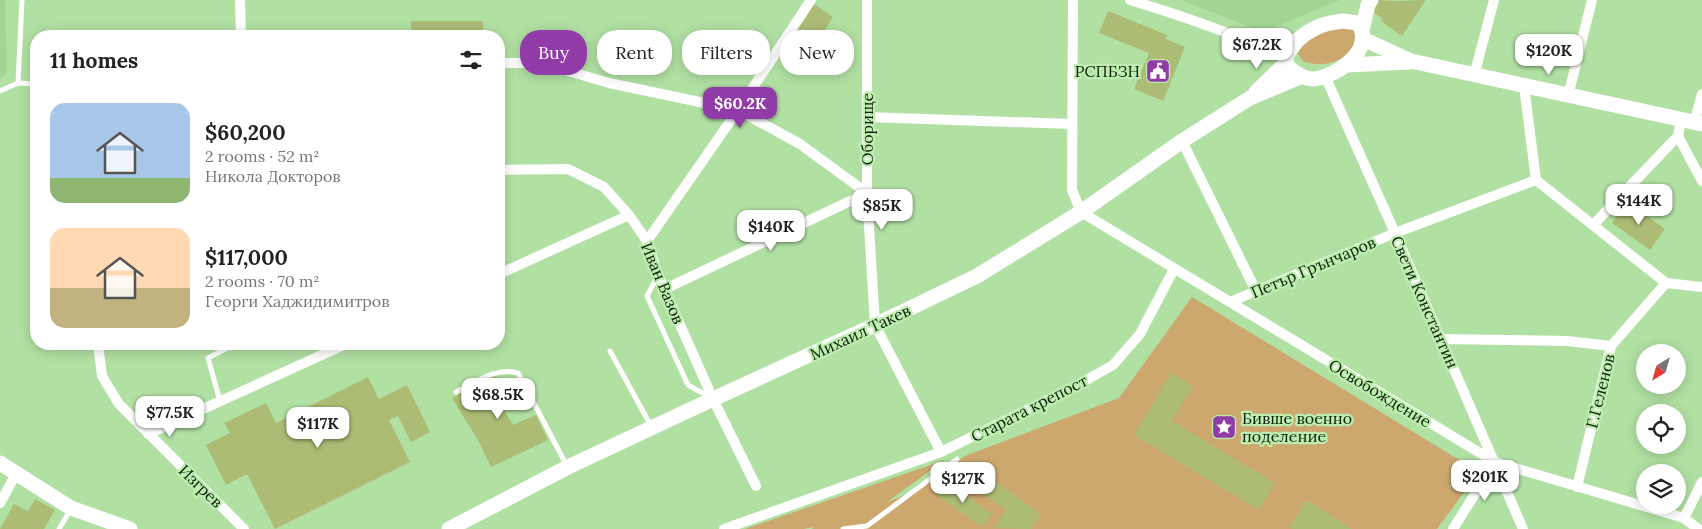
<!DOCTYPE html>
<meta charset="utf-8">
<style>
body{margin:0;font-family:Lora,serif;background:#f6f6f6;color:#222;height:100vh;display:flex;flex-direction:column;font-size:19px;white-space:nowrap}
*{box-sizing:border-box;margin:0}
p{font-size:16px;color:#767676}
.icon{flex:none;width:28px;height:28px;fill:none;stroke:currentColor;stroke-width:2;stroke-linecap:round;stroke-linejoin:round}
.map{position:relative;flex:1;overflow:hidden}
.sheet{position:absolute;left:30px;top:30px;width:475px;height:320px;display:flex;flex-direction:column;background:#fff;border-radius:20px;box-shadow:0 2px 12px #0003}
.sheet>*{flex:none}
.guide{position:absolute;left:520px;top:30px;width:475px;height:45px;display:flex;gap:10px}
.needle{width:32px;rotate:217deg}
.buttons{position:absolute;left:1636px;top:344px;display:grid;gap:10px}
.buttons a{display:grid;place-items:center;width:50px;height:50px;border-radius:50%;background:#fff;box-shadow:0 2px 12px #0003;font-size:25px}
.price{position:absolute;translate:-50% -42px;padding:0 11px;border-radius:10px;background:#fff;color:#222;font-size:16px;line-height:32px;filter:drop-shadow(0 1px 2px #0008)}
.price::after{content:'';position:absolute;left:50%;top:30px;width:15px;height:11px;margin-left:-8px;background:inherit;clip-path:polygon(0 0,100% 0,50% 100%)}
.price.on{background:#913ba8;color:#fff}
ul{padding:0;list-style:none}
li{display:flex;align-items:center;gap:15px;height:125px;padding:0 20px}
li span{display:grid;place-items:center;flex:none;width:140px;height:100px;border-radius:15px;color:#555}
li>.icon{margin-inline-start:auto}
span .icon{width:60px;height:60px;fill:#fffc;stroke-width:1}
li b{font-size:21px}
h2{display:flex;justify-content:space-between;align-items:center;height:60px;padding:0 20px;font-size:21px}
.pill{padding:0 18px;border-radius:20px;background:#fff;box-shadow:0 2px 12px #0003;font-size:18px;line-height:45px}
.pill.on{background:#913ba8;color:#fff}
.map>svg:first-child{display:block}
.built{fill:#a2d492}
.green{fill:#cca86f}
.building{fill:#acbc75}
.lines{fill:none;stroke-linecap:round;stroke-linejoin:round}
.lane{stroke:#fff;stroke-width:5}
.street{stroke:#fff;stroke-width:10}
.secondary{stroke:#fff;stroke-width:15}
.labels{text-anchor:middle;stroke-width:4.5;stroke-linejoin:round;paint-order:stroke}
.poi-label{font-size:16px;fill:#0f200a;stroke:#beedb0;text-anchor:end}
.street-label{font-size:16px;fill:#0f200a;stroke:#beedb0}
</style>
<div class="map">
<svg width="1702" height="529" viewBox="0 0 1702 529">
<rect width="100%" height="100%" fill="#b1e0a3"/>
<path class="built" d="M0,0H5L7,73L0,79Z
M1181,0H1340L1263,32Z"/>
<path class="green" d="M1340,26L1356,30L1353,51C1335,63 1326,67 1304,62L1298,54C1306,35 1322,33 1340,26Z
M1192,297L1479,472L1437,529H812L814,527L804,529H745L945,460L887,502L906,495L965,456L1119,398Z"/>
<path class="building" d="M1377,0L1394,1L1426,0L1402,36L1381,21L1383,19L1370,10Z
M814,4L833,17L815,45L795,33Z
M1108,11L1167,35L1166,39L1185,47L1163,101L1134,89L1149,53L1099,33Z
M411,21H483V36H411Z
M1628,202L1665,229L1650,250L1612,223Z
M1171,373L1193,386L1172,421L1275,483L1259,510L1134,435Z
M493,376L514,383L524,399L504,410L513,425L536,415L548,440L491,467L479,442L452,398Z
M368,377L379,399L407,385L430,432L411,442L398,416L389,420L410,462L275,529L247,474L226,485L206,445L230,433L224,423L266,403L276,423Z
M968,463L1041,514L1031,529L994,528L1006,510L958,478Z
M945,480L992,514L982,527L935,494Z
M35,499L55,510L44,529H0L14,504L28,511Z
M1307,500L1352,529H1293L1289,527Z"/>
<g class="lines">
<path class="lane" d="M18,83L36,84
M0,91L18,83L22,0
M658,275L647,296L688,385L710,397
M610,351L651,426
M456,392C475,383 497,366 518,373L567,466
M220,401L208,358L235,344
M59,529L71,509
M843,529L867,526L957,459"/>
<path class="street" d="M240,0L241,36
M867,0V193L875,325L941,452
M1073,0L1072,190L1081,212L1495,462L1684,518L1698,529
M1130,0C1183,16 1235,34 1286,58
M1256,42H1280L1301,37
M499,63H541L609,83L738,110L800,144L867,193L665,289
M1325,76L1395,233L1523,529
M1474,76L1494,0
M1568,96L1592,0
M867,117L1072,124
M1681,120L1678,136L1702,181
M1694,123L1702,94
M1182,141L1256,291
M499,170L568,169L604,187L629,215L647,241L658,275L713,399L756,486
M1536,180L1666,283L1702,287
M1593,225L1678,136
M647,241L738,110L811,0
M499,274L629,215
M1230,302L1395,233L1536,180L1524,86
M1441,339L1567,341L1611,346
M98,344L102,376L119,404L244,529
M148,434L346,344
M1577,487L1611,346L1666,283
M0,503L16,474
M1684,518L1702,482
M724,529L941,452L1074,387L1113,365L1140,334L1174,269
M1453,529L1495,462"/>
<path class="secondary" d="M1343,21L1358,23C1376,49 1338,76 1314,79C1305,79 1283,69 1286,58C1287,52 1292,47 1296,42C1310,28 1324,23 1343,21Z
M1362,30L1368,5L1371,0
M1363,39L1411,61L1702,124
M1347,65L1410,62
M1256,92L1286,63
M0,463L71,508L130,529
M449,529L568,467L713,399L875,325L977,276L1081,212L1182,141L1250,98L1302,76"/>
</g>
<defs>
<symbol id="civic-square" viewBox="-11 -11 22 22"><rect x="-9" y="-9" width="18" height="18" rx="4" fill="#913ba8" stroke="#beedb0"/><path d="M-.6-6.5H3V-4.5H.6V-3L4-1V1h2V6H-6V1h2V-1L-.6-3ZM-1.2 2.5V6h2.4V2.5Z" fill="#fff"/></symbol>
<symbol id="sight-square" viewBox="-11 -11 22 22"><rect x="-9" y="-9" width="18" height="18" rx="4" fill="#913ba8" stroke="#beedb0"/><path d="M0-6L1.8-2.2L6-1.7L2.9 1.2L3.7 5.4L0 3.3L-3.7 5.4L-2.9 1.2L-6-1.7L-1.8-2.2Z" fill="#fff"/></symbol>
</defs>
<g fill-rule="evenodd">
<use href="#civic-square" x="1144" y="57" width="28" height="28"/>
<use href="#sight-square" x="1210" y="413" width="28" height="28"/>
</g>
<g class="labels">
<g class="poi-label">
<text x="1140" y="77">РСПБЗН</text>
<text x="1242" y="424" text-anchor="start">Бивше военно<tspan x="1242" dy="18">поделение</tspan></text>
</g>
<g class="street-label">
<text transform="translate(867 129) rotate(-90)" y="6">Оборище</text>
<text transform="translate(1313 267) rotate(-23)" y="6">Петър Грънчаров</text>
<text transform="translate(663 283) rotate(67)" y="6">Иван Вазов</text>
<text transform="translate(1425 302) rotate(66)" y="6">Свети Константин</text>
<text transform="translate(860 332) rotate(-25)" y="6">Михаил Такев</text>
<text transform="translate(1600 391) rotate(-76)" y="6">Г.Геленов</text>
<text transform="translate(1380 393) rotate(31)" y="6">Освобождение</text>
<text transform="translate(1029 408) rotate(-27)" y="6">Старата крепост</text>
<text transform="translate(201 486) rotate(44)" y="6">Изгрев</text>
</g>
</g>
</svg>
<div class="buttons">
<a><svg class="needle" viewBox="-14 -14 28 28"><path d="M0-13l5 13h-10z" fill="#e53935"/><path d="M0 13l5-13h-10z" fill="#767676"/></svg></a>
<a><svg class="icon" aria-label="locate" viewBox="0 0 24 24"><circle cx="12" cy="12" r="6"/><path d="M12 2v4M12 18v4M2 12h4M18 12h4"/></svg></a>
<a><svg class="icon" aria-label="layers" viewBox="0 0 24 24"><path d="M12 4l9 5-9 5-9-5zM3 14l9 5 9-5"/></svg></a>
</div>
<b class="price" style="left:1257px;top:70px">$67.2K</b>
<b class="price" style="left:1549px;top:76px">$120K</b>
<b class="price on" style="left:740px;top:129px">$60.2K</b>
<b class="price" style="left:1639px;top:226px">$144K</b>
<b class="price" style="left:882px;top:231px">$85K</b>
<b class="price" style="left:771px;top:252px">$140K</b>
<b class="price" style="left:498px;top:420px">$68.5K</b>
<b class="price" style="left:170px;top:438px">$77.5K</b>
<b class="price" style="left:318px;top:449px">$117K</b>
<b class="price" style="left:1485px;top:502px">$201K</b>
<b class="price" style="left:963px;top:504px">$127K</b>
<div class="guide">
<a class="pill on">Buy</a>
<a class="pill">Rent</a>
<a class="pill">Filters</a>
<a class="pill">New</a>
</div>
<section class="sheet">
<h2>11 homes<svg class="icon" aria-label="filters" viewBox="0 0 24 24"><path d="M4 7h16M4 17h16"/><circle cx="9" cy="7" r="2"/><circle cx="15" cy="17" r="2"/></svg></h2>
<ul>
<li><span style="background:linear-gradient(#a9c7e8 75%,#8fb573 0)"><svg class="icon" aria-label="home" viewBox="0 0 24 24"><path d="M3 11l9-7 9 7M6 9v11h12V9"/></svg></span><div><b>$60,200</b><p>2 rooms · 52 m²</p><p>Никола Докторов</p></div></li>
<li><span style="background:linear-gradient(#ffd9b3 60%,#c2b280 0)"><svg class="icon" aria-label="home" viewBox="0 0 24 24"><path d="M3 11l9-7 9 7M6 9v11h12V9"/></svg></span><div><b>$117,000</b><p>2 rooms · 70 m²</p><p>Георги Хаджидимитров</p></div></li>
</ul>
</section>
</div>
